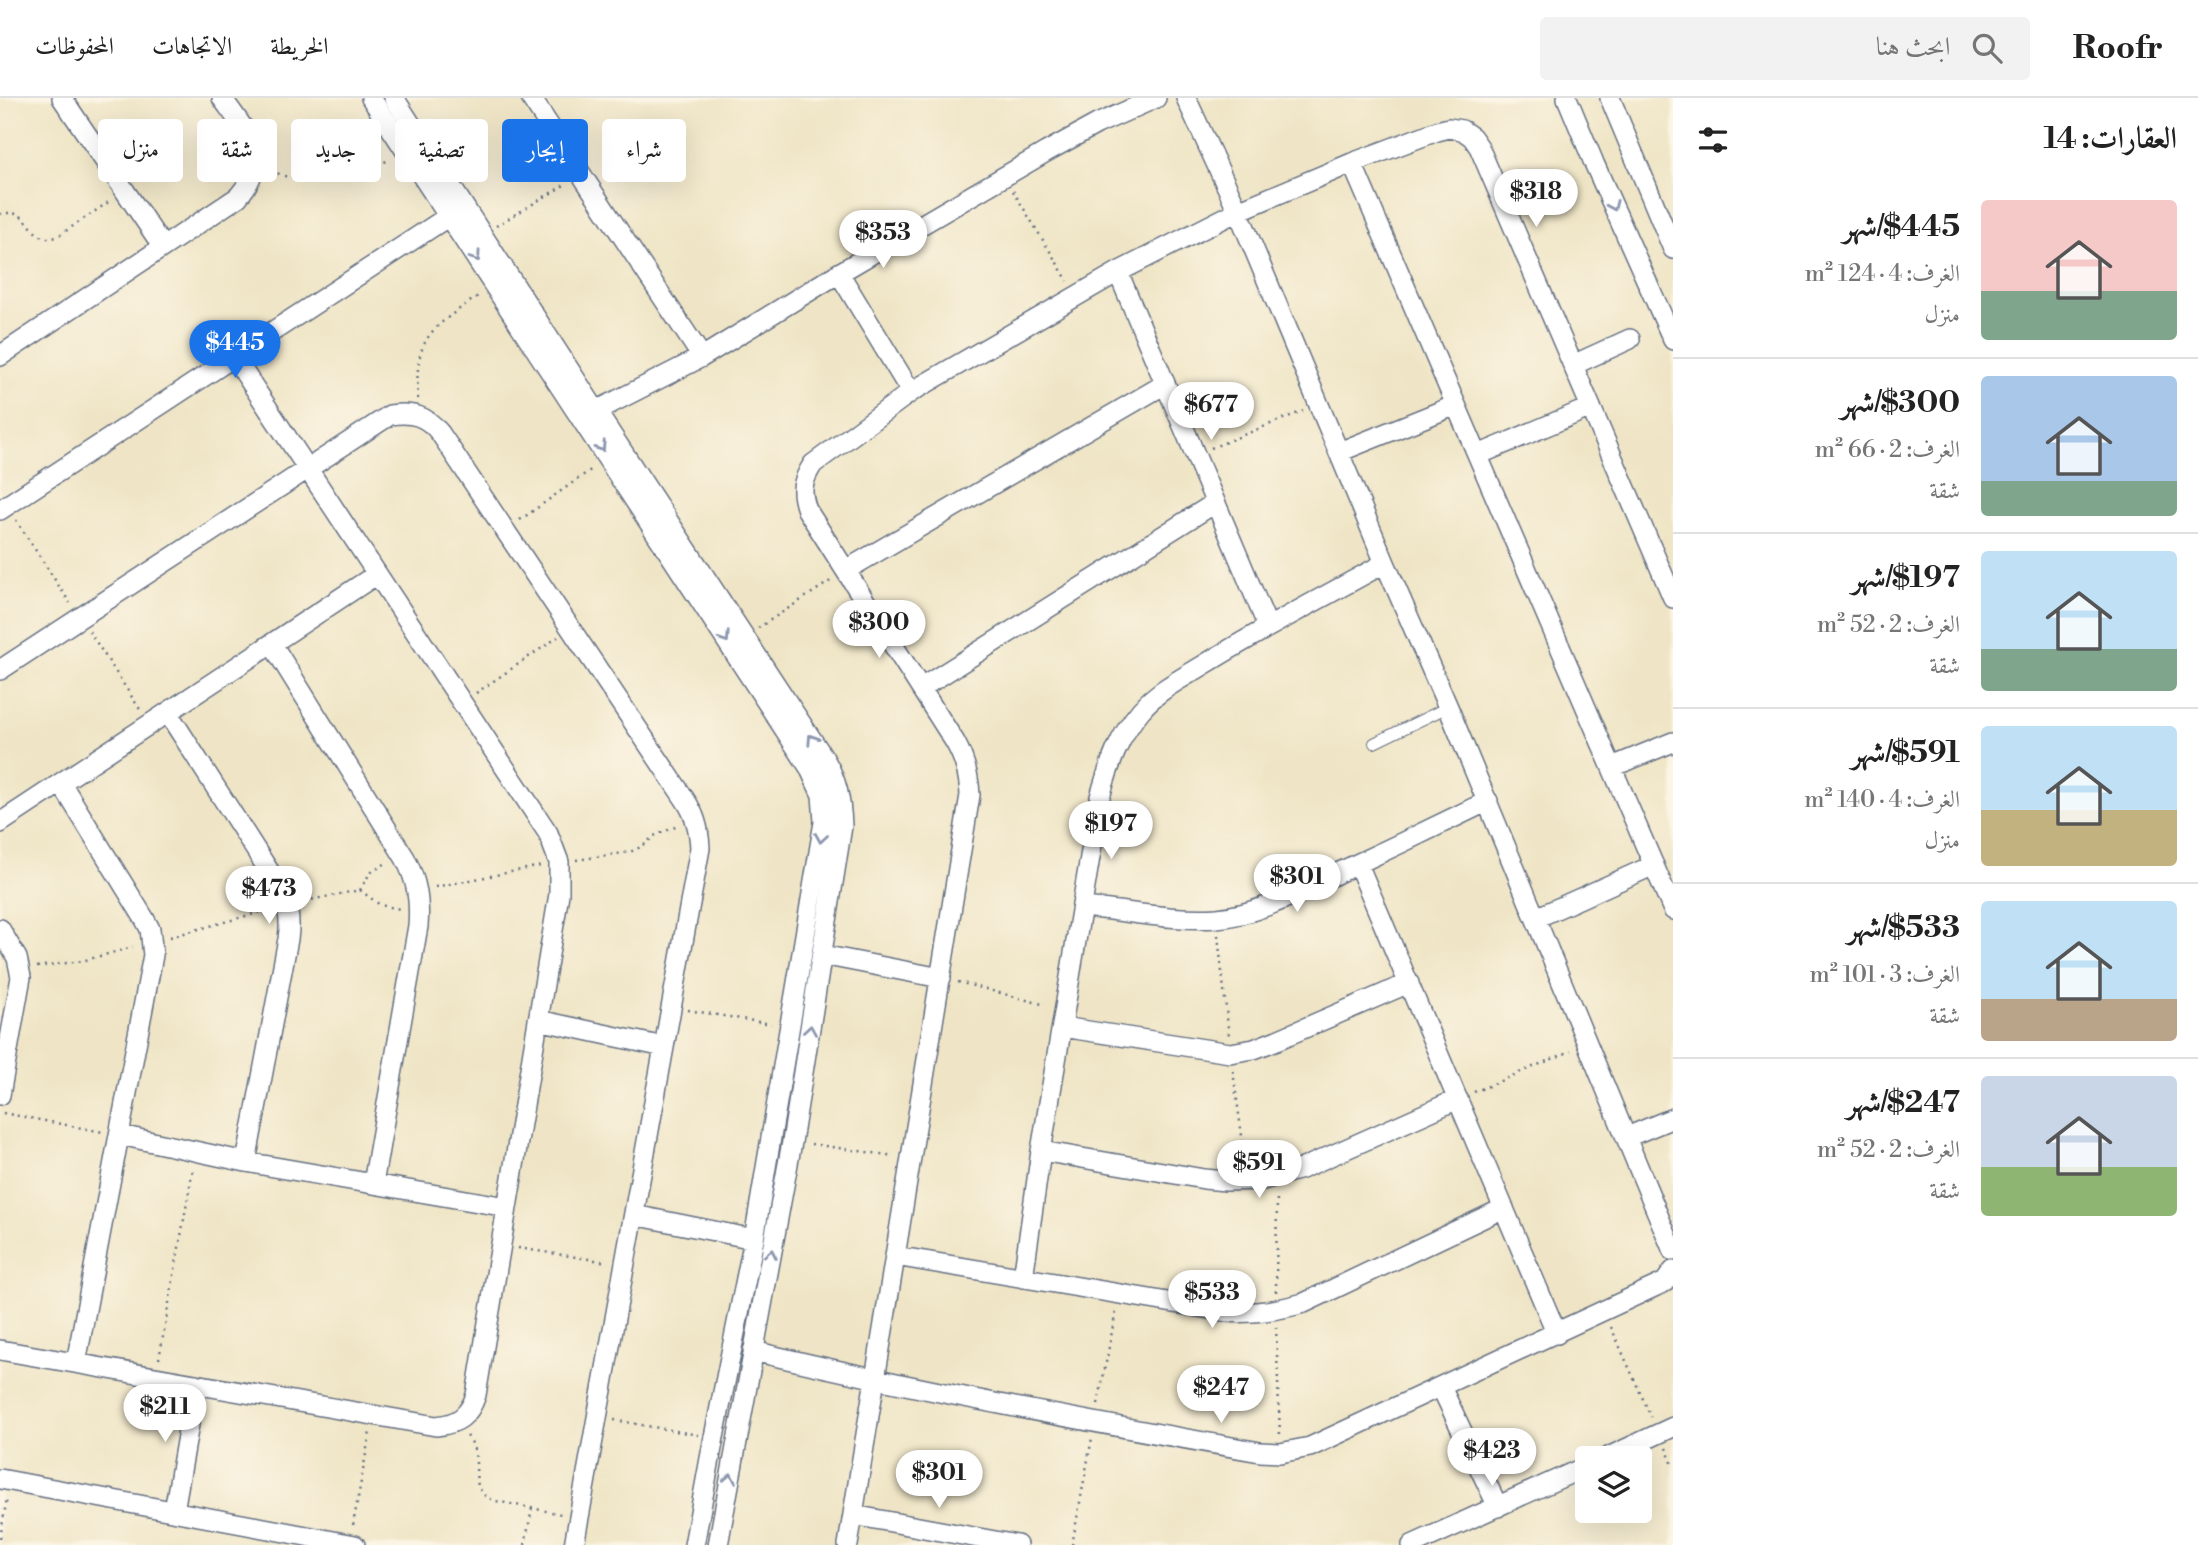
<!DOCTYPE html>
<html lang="ar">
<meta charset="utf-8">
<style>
body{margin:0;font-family:"Libre Bodoni",Amiri,serif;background:#f2f2f2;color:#222;direction:rtl;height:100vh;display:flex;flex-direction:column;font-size:26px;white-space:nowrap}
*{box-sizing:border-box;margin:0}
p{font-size:23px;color:#767676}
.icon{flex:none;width:38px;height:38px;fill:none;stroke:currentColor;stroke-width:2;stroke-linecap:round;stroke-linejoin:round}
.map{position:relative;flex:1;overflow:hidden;direction:ltr}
.side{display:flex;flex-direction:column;background:#fff;width:525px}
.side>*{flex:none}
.top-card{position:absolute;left:21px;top:21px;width:665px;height:63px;direction:rtl;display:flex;gap:14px}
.fabs{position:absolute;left:1575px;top:1348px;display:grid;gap:14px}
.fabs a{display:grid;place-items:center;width:77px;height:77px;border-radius:7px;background:#fff;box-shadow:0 7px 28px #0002;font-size:35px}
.price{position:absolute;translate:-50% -60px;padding:0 16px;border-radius:24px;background:#fff;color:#222;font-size:23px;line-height:46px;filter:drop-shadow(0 2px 4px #0008)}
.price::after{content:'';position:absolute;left:50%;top:42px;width:21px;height:16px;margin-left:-10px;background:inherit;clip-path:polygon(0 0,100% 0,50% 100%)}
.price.selected{background:#1a73e8;color:#fff}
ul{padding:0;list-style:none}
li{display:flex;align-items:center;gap:21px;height:175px;padding:0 21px}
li+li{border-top:2px solid #e0e0e0}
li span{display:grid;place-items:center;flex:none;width:196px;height:140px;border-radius:7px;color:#555}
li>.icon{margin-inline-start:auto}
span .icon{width:84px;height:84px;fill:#fffc;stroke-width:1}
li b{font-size:30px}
h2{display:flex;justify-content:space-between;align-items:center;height:84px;padding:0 21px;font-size:30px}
.chip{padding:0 24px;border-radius:7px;background:#fff;box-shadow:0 7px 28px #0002;font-size:24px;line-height:63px}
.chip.selected{background:#1a73e8;color:#fff}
header{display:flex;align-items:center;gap:42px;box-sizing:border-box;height:98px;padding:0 35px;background:#fff;border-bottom:2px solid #e0e0e0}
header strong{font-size:33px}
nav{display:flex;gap:38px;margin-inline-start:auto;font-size:24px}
.search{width:490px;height:63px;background:#f2f2f2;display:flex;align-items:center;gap:18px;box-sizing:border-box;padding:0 24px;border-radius:7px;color:#767676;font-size:26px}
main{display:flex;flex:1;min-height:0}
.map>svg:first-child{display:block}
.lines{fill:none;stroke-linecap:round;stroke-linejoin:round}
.lane-casing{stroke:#656f82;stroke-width:12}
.street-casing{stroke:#656f82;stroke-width:22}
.path{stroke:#656f82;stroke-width:2.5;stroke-dasharray:2 5;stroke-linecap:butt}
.lane{stroke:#fff;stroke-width:10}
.street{stroke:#fff;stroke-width:19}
.oneway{stroke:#8d97ae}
</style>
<header>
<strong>Roofr</strong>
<div class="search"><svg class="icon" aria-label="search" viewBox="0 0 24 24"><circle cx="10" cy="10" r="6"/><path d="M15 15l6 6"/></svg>ابحث هنا</div>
<nav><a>الخريطة</a><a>الاتجاهات</a><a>المحفوظات</a></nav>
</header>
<main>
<section class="side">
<h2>العقارات: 14<svg class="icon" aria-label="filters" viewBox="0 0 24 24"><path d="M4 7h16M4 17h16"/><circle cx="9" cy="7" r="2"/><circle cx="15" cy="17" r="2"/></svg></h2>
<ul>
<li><span style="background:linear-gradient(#f6c9c9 65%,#7fa58c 0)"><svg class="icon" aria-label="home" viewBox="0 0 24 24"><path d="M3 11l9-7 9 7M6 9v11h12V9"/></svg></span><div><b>$445/شهر</b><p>الغرف: 4 · 124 m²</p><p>منزل</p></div></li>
<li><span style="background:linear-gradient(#a9c7e8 75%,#7fa58c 0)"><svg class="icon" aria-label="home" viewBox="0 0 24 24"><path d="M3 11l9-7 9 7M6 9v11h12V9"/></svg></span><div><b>$300/شهر</b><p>الغرف: 2 · 66 m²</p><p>شقة</p></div></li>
<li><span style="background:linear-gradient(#bfe0f5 70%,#7fa58c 0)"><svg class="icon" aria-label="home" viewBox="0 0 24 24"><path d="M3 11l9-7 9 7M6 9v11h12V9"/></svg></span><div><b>$197/شهر</b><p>الغرف: 2 · 52 m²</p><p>شقة</p></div></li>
<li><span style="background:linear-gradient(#bfe0f5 60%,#c2b280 0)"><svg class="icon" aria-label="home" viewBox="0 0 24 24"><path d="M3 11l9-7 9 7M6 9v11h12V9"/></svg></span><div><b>$591/شهر</b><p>الغرف: 4 · 140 m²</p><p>منزل</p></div></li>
<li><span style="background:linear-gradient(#bfe0f5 70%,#b9a48a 0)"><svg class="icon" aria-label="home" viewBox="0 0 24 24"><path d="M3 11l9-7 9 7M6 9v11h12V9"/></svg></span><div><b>$533/شهر</b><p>الغرف: 3 · 101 m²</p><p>شقة</p></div></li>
<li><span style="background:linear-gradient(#c9d6e8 65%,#8fb573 0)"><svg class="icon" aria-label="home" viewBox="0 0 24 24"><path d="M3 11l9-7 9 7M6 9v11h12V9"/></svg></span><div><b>$247/شهر</b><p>الغرف: 2 · 52 m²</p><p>شقة</p></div></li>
</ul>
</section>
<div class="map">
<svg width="1673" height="1447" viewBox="0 0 1673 1447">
<rect width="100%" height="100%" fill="#fcf5e5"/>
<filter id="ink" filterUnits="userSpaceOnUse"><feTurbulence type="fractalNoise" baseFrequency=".0143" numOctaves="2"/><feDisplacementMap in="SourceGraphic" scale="14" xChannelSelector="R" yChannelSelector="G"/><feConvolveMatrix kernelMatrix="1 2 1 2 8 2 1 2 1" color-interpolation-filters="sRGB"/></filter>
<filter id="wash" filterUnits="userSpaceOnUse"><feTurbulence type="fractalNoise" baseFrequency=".00686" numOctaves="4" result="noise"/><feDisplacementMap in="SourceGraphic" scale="28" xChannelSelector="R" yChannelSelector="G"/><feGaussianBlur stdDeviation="1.57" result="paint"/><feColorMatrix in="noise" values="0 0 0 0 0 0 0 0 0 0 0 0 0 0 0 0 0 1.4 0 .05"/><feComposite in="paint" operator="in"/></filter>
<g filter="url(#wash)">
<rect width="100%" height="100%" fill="#efe5c6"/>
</g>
<g filter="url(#ink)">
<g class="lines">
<defs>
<path id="lane" d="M1374,645L1448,609"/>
<path id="street" d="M62,0L163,149
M371,0L809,669L822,697L824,724L754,1141L714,1339L694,1447
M394,0L596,313L824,660C837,682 841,702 842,728L792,1044L718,1447
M531,0L702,259
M1186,0L1238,113L1385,465L1448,609L1673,1153
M1567,0L1594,65L1673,242
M1610,0L1673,151
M1352,65L1673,812
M1118,174L1268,529
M839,175L911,294
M0,258L238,99C272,60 247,35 222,0
M1573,267L1630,241
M596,313L702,259L839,175L1046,54L1097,26L1156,0
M1339,354L1456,307
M1478,357L1591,309
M0,412L449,118
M846,472L1165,286
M272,546L405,760C417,783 420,802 418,828L373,1086
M0,572L390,317C412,314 426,317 440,335L684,700C695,716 699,730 700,750L574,1447
M921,590L1215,405
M168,615L278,787C288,806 291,821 288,841L246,1064
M1612,669L1673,644
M61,685L144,820L150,831L153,857L76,1265
M0,725L377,476
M1358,766L1557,1236
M1083,809C1126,813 1174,823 1217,820C1261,816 1303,792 1342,773C1391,750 1439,727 1488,703
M1536,820L1654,767
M0,831L17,860L21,879L0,997
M822,857L941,880
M538,922L664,949
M1062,929L1230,955L1254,951L1277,942L1409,885
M120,1037L246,1064L507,1109
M1627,1039L1673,1020
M1041,1053L1204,1081L1226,1083L1263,1082L1301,1071L1458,1001
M634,1117L754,1141
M895,1158L1227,1214C1255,1216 1278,1212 1304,1205L1504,1110
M1023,1180L1041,1053L1100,699C1109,667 1119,638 1141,612C1157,593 1181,581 1202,568C1261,531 1324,499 1385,465
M0,1252L436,1328C458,1326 469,1318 476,1297L559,796V764L548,735L234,259
M753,1253C921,1293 1090,1324 1260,1354L1280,1355L1310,1349L1665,1184L1673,1173
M1441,1289L1498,1409
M1606,1360L1673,1329
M0,1381L355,1447
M174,1413L196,1286
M853,1417L1017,1447
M848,1447L970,697C969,677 965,662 955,644L807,412C800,393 802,383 813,366L911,294L1118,174L1238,113L1352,65L1437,33L1449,30L1462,32L1472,39L1479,49L1673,500
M1412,1447L1587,1368"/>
</defs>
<use href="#lane" class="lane-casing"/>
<use href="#street" class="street-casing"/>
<path class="path" d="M271,73L285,78L310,82H323L339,79L355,80L390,61
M1013,93L1068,183
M0,116C35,108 26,147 57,139L110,103
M496,128L566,86
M418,301C414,238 430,232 478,198
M1211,350L1303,313
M16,422L70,505
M520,422L592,371
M758,530L832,482
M89,533L141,613
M476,595L558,539
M576,762L630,754L643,748L654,738L680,727
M435,789L541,768
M360,792L380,807L400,811
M360,792L370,775L388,764
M305,803L360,792
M1218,837L1229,938
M170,839L268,812
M37,869L82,863L133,849
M958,884L1046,907
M688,912L771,926
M1233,973L1246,1067
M1474,994L1571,953
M3,1015L103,1034
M811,1046L894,1058
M518,1150L608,1164
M1276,1194L1277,1096
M1276,1229L1280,1338
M1611,1229L1651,1319
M159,1261L193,1071
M1098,1306L1116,1213
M614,1322L698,1337
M467,1338C487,1360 462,1393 496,1403L561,1416
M1666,1350L1673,1367
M353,1427L370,1334
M0,1440L7,1400
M525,1447L532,1410
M1072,1447L1092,1340"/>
<use href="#lane" class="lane"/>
<use href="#street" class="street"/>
</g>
<defs><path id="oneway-chevron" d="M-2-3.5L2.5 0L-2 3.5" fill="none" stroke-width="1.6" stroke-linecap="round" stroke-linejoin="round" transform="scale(1.75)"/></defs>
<g class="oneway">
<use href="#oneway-chevron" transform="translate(1613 108) rotate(66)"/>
<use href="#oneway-chevron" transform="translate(476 159) rotate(56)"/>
<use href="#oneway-chevron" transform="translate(601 349) rotate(57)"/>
<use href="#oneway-chevron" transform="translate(725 540) rotate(57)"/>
<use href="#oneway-chevron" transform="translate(812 641) rotate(-123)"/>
<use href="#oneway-chevron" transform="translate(821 740) rotate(99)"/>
<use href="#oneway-chevron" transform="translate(810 932) rotate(-81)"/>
<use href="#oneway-chevron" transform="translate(771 1156) rotate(-79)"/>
<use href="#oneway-chevron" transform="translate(730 1380) rotate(-80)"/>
</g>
</g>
</svg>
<div class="fabs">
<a><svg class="icon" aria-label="layers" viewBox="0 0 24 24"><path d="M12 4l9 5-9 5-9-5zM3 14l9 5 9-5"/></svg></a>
</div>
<b class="price" style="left:1536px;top:131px">$318</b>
<b class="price" style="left:883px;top:172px">$353</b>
<b class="price selected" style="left:235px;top:282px">$445</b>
<b class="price" style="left:1211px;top:344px">$677</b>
<b class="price" style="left:879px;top:562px">$300</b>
<b class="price" style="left:1111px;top:763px">$197</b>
<b class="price" style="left:1297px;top:816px">$301</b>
<b class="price" style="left:269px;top:828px">$473</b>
<b class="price" style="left:1259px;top:1102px">$591</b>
<b class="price" style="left:1212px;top:1232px">$533</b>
<b class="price" style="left:1221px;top:1327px">$247</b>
<b class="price" style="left:165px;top:1346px">$211</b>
<b class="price" style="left:1492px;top:1390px">$423</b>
<b class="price" style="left:939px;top:1412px">$301</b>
<div class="top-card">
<a class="chip">شراء</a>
<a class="chip selected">إيجار</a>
<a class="chip">تصفية</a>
<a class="chip">جديد</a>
<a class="chip">شقة</a>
<a class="chip">منزل</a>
</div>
</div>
</main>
